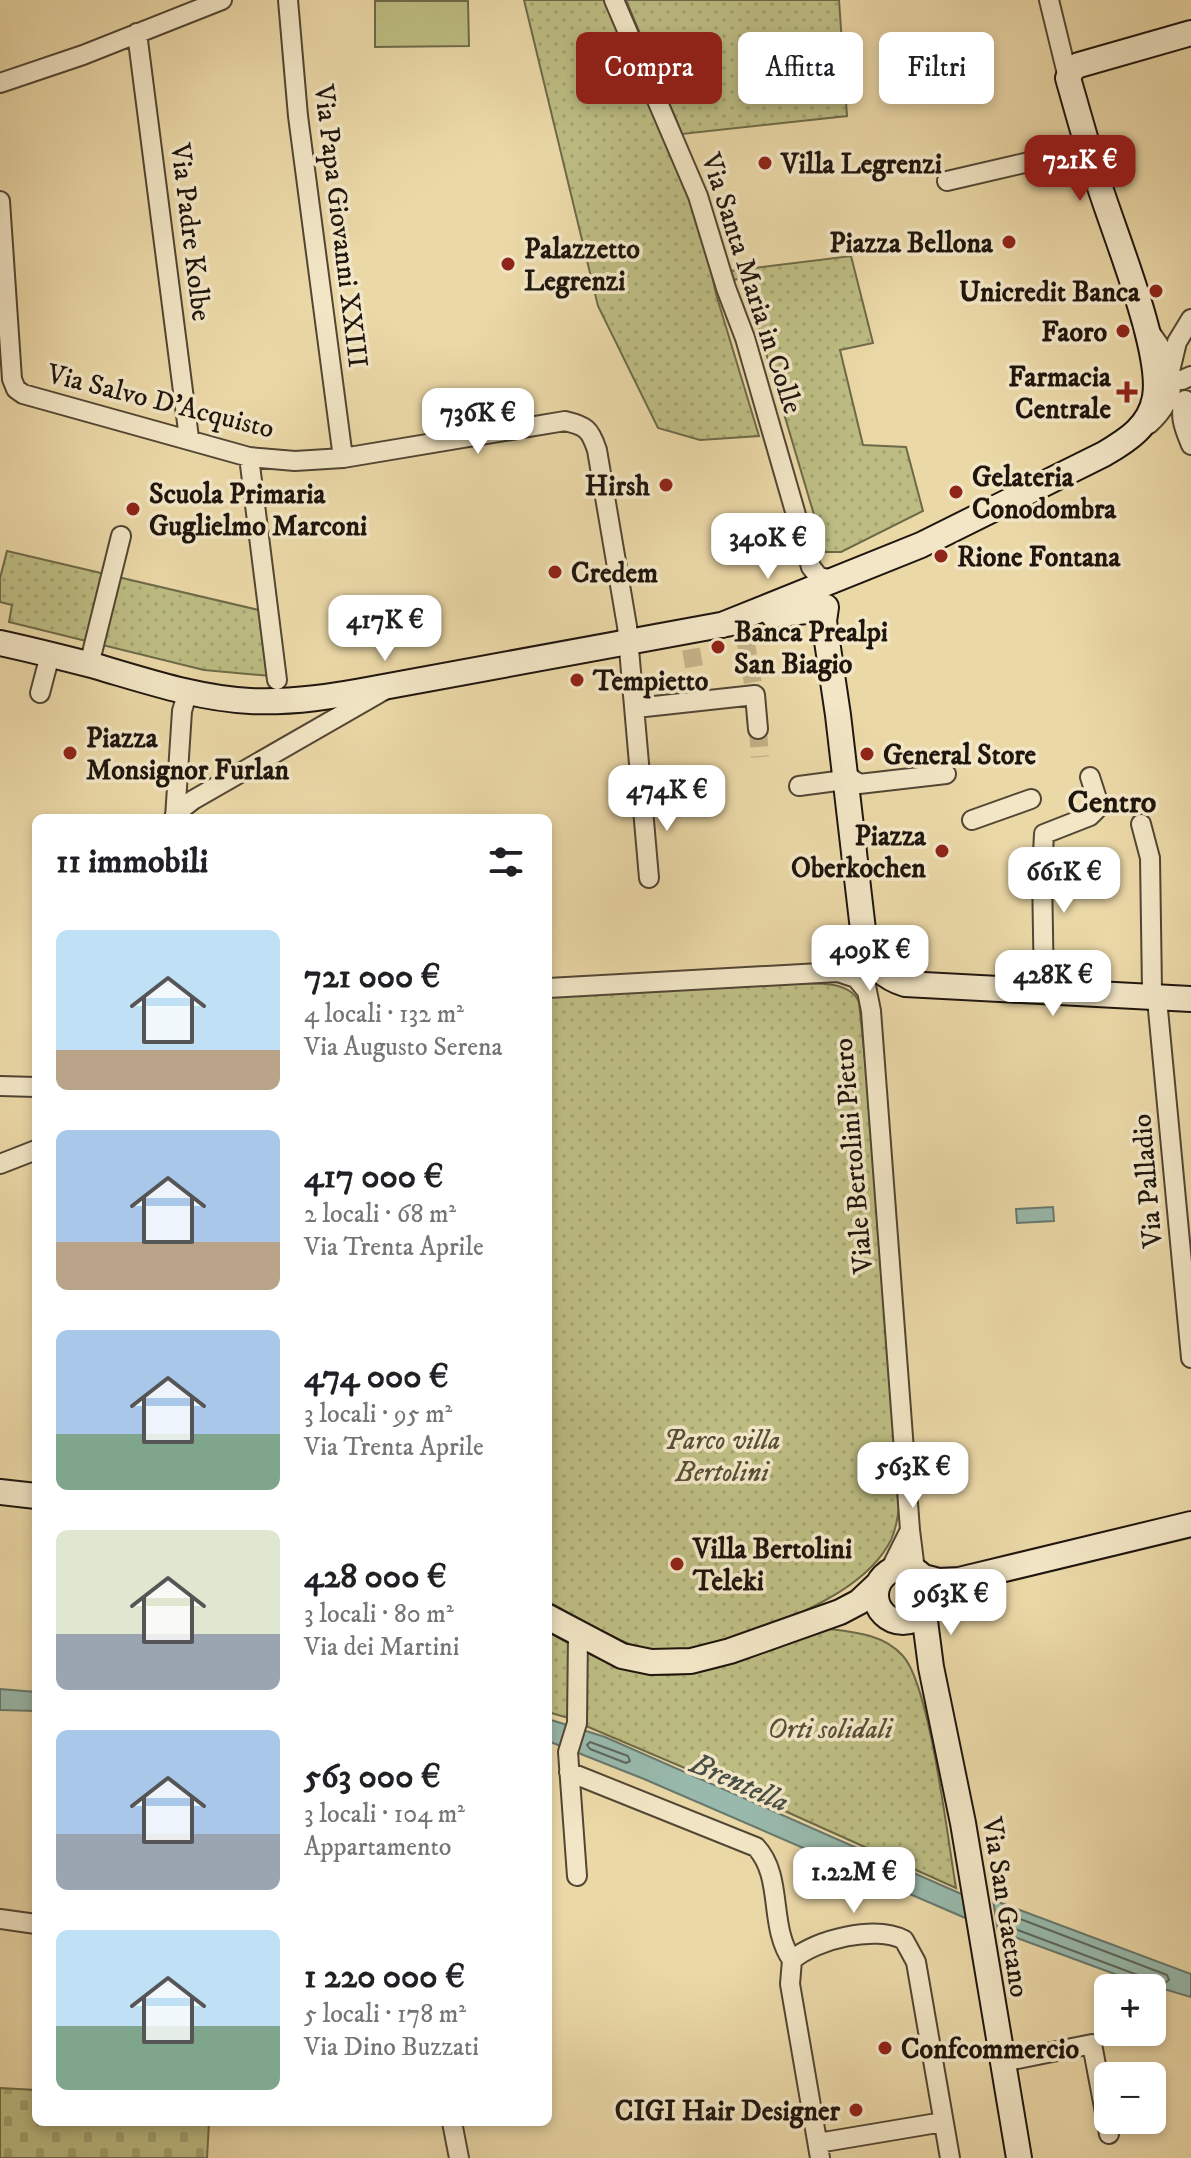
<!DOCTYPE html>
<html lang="it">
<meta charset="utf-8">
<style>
body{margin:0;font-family:"IM FELL DW Pica",serif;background:#f2f2f2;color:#202124;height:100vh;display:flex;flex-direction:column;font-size:30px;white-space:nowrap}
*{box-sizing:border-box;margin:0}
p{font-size:26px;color:#757577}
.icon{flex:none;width:44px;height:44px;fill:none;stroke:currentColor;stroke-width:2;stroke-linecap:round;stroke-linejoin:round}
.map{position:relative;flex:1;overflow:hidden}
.side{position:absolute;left:32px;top:814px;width:520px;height:1312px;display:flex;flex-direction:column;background:#fff;border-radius:12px;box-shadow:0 4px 12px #0003}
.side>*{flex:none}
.top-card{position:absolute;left:576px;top:32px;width:494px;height:72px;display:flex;gap:16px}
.tools{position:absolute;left:1094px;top:1974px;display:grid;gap:16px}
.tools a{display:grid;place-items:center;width:72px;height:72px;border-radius:12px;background:#fff;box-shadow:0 4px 12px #0003;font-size:40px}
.price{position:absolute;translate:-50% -68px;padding:0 18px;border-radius:16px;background:#fff;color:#222;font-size:26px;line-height:52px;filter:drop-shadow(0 2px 4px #0008)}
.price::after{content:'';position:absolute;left:50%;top:48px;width:24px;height:18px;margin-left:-12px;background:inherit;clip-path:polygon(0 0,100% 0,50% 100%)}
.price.selected{background:#8f2418;color:#fff}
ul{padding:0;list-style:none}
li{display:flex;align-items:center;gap:24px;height:200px;padding:0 24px}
li span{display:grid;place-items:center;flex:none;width:224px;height:160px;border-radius:12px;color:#555}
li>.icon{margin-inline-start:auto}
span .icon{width:96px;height:96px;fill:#fffc;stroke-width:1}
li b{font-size:34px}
h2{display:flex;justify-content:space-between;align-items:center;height:96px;padding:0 24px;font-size:34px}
.pill{padding:0 28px;border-radius:12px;background:#fff;box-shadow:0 4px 12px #0003;font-size:28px;line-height:72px}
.pill.selected{background:#8f2418;color:#fff}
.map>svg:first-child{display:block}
.grass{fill:#bdbd83;stroke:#6e6a48;stroke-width:2}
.cemetery{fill:url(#cemetery-stones);stroke:#6e6a48;stroke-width:2}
.park{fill:url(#park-dots);stroke:#6e6a48;stroke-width:2}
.water{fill:#98b9ac;stroke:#68786d;stroke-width:2}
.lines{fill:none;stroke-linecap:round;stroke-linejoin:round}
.shore{stroke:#5c685d;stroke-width:2}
.street-tunnel{stroke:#c2b188;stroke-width:18;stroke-dasharray:18 9;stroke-linecap:butt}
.street-casing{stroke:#524634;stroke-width:22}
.secondary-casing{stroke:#1f160e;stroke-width:28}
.street{stroke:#f2e6c6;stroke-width:18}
.secondary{stroke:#f2e6c6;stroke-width:24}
.poi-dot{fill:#8f2418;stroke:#f2e6c6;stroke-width:3}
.labels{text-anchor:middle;stroke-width:7;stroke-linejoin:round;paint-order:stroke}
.poi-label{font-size:28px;font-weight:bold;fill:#1f160e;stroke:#f2e6c6;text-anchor:start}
.street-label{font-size:28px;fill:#1f160e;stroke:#f2e6c6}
.park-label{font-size:28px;font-style:italic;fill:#565037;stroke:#f2e6c6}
.water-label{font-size:30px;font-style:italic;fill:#494f45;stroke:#f2e6c6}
.quarter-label{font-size:32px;font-weight:bold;fill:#1f160e;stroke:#f2e6c6}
</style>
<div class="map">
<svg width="1191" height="2158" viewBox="0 0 1191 2158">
<defs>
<pattern id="cemetery-stones" width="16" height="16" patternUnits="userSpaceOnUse" patternTransform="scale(2)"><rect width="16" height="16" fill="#bdbd83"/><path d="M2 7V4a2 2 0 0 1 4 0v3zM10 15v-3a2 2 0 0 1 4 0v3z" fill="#a2a270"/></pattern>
<pattern id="park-dots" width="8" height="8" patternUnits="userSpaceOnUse" patternTransform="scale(2)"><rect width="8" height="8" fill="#bdbd83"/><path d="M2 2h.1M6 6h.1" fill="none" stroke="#a2a270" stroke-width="1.8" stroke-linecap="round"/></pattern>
</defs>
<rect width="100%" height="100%" fill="#ebd8a7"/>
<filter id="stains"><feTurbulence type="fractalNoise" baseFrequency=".0025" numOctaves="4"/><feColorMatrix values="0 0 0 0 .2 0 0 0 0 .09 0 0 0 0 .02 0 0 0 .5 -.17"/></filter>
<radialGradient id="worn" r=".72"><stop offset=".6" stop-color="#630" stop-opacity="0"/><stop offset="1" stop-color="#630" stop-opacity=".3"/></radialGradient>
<path class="grass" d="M375,1H468L469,46L375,47Z"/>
<path class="cemetery" d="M0,2088L36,2090V2122H209L207,2158H0Z"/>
<path class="park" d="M524,0H605L667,140L703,233L716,294L759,436L700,440L658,428L598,306Z
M626,0H839L847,116L682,134Z
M851,256L873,343L840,350L863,445L906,447L923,511L841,552H825L745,282L743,278L733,280L730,271Z
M7,551L263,611L271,676L204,670L9,622L12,605L0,602V578Z
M774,984C799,985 848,976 859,1002C873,1137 887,1272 894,1407C896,1445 907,1505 891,1540C869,1584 812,1608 770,1627C732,1643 681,1662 640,1648C614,1639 572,1615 548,1601V995Z
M830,1629C856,1632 885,1635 903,1656C930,1685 948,1842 956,1888L767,1803L586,1726L585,1652C606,1661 626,1671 650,1674C712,1681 772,1646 830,1629Z
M548,1632L570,1644L568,1718L548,1712Z"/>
<path class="water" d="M1053,1207L1054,1221L1017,1223L1016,1209Z
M0,1689L36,1692V1711L0,1710Z
M548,1719L605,1737L966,1896L970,1920L644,1779L548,1741Z
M993,1900L1191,1974V1997L1123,1977L998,1931Z"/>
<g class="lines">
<path class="shore" d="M590,1742L628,1756L630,1761L626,1763L590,1749L587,1745Z
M1007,1914L1167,1975L1169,1980L1165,1983L1151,1980L1007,1926L1004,1919Z"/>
<path class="street-tunnel" d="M745,638L755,695
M691,649L700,701
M758,729L760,757
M651,783L692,779"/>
<defs>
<path id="street" d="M288,0L298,116L343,458
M614,0L698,196L726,288L745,338L811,567L818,576L830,580
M1049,0L1068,78
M137,33L189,438
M0,83L83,55L222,0
M947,181L1089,148
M0,201L12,379L16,389L23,394L249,457L295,461L343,458L565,421C586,426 590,429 597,450L627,626L649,878
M1171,367L1177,342L1191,319
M1182,380L1191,376
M1185,400C1178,415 1185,430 1191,445
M1149,424C1183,393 1175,364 1149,331
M249,457L277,680
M89,665L121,536
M40,693L50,655
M636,708L755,695L758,729
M692,779H696
M799,786L852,779L859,784L946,774
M175,814L193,800L383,691
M175,818L182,711L187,694
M972,820L1031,799
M1141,824L1150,858L1152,990
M865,947L863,971L871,1011L910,1530
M548,988L838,972L856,978L866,990
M1044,993L1042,872L1044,834L1090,816L1097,809L1098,802L1090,777
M1157,999L1191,1358
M0,1086L36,1087
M0,1164L36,1150
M890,1570L910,1530L915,1570
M569,1772L756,1847C784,1877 768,1926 792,1960
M577,1876L568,1752L577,1723L578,1634
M0,1919L36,1924
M1002,2062L1092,2044L1109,2134
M452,2122L459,2158
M818,2143L943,2122
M820,2158L790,1984L792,1960C816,1939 876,1925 904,1940L916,1962L950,2158"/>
<path id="secondary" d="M826,607L824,621L838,715L865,947C872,966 886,978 905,984L1191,999
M773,615L814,610L824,621
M722,625L921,545L1104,454C1128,440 1150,426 1155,397C1163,350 1114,233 1099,184C1088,149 1078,113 1068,78L1073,68L1079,65L1191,33
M0,643C32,650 64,658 95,666C147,681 196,698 250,701C293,703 336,696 378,688L737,622
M0,1492L36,1496
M876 1595a27 27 0 1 1 54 0a27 27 0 1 1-54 0Z
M924,1577L939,1581L959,1580L1191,1524
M924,1613L931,1667L963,1823L1019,2158
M548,1617L622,1656L651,1662L691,1661L730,1651L840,1612L859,1602L877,1585"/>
</defs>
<use href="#street" class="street-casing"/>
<use href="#secondary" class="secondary-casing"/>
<use href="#street" class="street"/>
<use href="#secondary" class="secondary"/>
</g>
<g class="poi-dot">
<circle cx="765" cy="163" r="8"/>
<circle cx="1009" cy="242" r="8"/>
<circle cx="508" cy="264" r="8"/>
<circle cx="1156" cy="291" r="8"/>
<circle cx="1123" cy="331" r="8"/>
<path d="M1123 380h8v8h8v8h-8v8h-8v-8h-8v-8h8z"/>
<circle cx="666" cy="485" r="8"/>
<circle cx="956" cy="492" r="8"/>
<circle cx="133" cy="509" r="8"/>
<circle cx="941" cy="556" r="8"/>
<circle cx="555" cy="572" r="8"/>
<circle cx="718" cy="647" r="8"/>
<circle cx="577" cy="680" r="8"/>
<circle cx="70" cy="753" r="8"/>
<circle cx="867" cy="754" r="8"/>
<circle cx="942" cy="851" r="8"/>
<circle cx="677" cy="1564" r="8"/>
<circle cx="885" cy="2048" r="8"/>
<circle cx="856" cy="2110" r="8"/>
</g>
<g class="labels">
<g class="poi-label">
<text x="781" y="173">Villa Legrenzi</text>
<text x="993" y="252" text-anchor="end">Piazza Bellona</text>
<text x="524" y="258">Palazzetto<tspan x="524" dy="32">Legrenzi</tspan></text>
<text x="1140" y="301" text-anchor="end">Unicredit Banca</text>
<text x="1107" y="341" text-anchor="end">Faoro</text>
<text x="1111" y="386" text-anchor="end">Farmacia<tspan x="1111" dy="32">Centrale</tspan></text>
<text x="972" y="486">Gelateria<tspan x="972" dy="32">Conodombra</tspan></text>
<text x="650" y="495" text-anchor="end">Hirsh</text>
<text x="149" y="503">Scuola Primaria<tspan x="149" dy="32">Guglielmo Marconi</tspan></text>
<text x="957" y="566">Rione Fontana</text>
<text x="571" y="582">Credem</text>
<text x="734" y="641">Banca Prealpi<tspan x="734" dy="32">San Biagio</tspan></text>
<text x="593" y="690">Tempietto</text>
<text x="86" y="747">Piazza<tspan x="86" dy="32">Monsignor Furlan</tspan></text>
<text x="883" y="764">General Store</text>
<text x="926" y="845" text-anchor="end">Piazza<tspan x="926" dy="32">Oberkochen</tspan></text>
<text x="693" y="1558">Villa Bertolini<tspan x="693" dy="32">Teleki</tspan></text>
<text x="901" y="2058">Confcommercio</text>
<text x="840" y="2120" text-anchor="end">CIGI Hair Designer</text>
</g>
<g class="street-label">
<text transform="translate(342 226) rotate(83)" y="10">Via Papa Giovanni XXIII</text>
<text transform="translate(192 232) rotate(83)" y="10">Via Padre Kolbe</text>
<text transform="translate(753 283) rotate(72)" y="10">Via Santa Maria in Colle</text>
<text transform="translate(161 400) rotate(14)" y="10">Via Salvo D'Acquisto</text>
<text transform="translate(852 1156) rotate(-95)" y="10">Viale Bertolini Pietro</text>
<text transform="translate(1146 1181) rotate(-95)" y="10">Via Palladio</text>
<text transform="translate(1007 1907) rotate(81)" y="10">Via San Gaetano</text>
</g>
<g class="park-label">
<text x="722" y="1449">Parco villa<tspan x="722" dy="32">Bertolini</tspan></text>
<text x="830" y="1738">Orti solidali</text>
</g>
<g class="water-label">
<text transform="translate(740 1782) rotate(24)" y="10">Brentella</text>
</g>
<g class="quarter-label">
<text x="1112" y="812">Centro</text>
</g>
</g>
<rect width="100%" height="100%" filter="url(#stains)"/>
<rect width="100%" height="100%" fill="url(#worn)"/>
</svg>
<div class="tools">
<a>+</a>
<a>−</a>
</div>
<b class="price selected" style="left:1080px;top:203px">721K €</b>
<b class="price" style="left:478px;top:456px">736K €</b>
<b class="price" style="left:768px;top:581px">340K €</b>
<b class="price" style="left:385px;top:663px">417K €</b>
<b class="price" style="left:667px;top:833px">474K €</b>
<b class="price" style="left:1064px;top:915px">661K €</b>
<b class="price" style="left:870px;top:993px">409K €</b>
<b class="price" style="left:1053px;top:1018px">428K €</b>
<b class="price" style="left:913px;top:1510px">563K €</b>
<b class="price" style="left:951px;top:1637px">963K €</b>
<b class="price" style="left:854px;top:1915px">1.22M €</b>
<div class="top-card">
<a class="pill selected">Compra</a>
<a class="pill">Affitta</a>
<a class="pill">Filtri</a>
</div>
<section class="side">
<h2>11 immobili<svg class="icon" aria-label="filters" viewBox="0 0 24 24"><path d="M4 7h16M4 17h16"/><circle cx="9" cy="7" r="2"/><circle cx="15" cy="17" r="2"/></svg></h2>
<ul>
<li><span style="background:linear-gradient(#bfe0f5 75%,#b9a48a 0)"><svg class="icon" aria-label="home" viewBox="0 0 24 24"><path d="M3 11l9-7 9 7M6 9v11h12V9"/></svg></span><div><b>721 000 €</b><p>4 locali · 132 m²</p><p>Via Augusto Serena</p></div></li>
<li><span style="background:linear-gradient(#a9c7e8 70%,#b9a48a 0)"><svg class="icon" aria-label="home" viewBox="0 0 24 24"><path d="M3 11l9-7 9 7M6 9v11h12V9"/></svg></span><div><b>417 000 €</b><p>2 locali · 68 m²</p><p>Via Trenta Aprile</p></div></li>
<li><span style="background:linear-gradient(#a9c7e8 65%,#7fa58c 0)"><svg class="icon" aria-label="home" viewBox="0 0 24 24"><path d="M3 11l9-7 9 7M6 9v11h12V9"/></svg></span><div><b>474 000 €</b><p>3 locali · 95 m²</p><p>Via Trenta Aprile</p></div></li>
<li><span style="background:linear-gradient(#dfe7d0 65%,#9aa5b1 0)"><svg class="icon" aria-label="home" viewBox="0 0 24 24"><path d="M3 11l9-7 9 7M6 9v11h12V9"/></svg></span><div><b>428 000 €</b><p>3 locali · 80 m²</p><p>Via dei Martini</p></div></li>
<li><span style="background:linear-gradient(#a9c7e8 65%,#9aa5b1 0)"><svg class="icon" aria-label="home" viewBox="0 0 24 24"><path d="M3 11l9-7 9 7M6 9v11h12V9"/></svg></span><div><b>563 000 €</b><p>3 locali · 104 m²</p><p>Appartamento</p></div></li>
<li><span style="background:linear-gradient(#bfe0f5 60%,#7fa58c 0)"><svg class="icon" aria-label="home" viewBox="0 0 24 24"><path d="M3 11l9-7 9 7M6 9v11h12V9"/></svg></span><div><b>1 220 000 €</b><p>5 locali · 178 m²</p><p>Via Dino Buzzati</p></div></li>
</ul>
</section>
</div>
